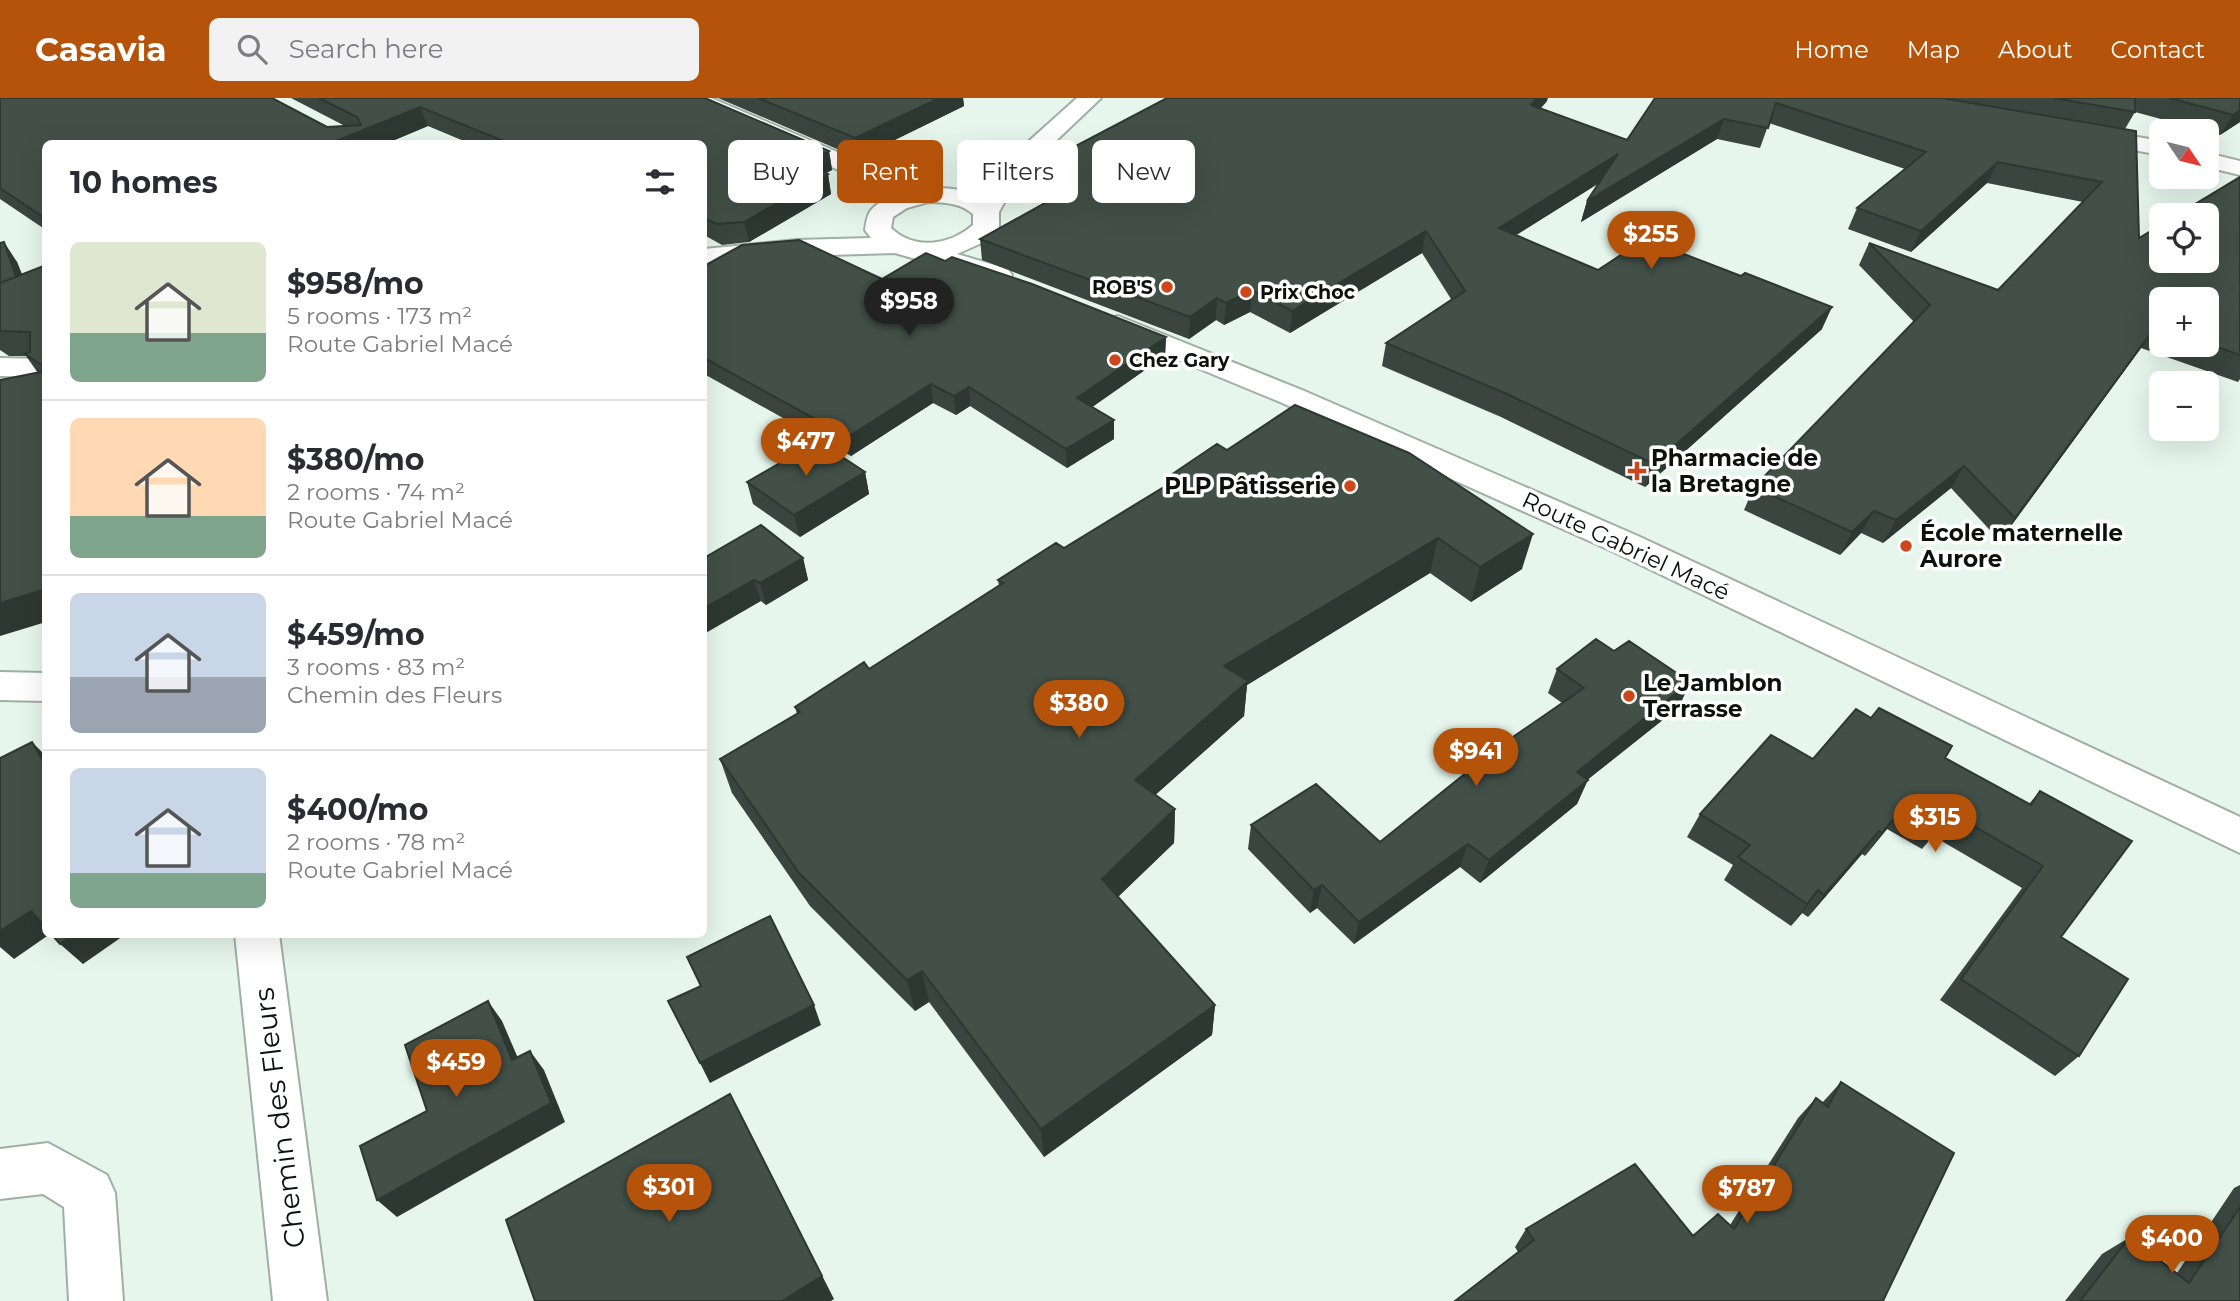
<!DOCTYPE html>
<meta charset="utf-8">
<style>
body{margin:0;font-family:Montserrat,sans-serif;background:#f2f2f3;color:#2b2b33;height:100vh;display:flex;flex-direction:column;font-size:26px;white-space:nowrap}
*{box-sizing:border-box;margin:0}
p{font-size:23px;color:#7c7c81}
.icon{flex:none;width:38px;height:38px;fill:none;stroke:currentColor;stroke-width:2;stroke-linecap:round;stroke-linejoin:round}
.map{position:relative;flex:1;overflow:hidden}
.sheet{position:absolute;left:42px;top:42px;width:665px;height:798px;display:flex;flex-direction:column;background:#fff;border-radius:10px;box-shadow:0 7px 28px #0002}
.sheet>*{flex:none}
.guide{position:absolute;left:728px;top:42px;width:665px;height:63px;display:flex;gap:14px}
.needle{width:46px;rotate:125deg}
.tools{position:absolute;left:2149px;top:21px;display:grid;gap:14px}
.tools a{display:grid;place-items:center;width:70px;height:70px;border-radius:10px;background:#fff;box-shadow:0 7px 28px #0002;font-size:35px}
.price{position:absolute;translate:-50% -60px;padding:0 16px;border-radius:24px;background:#b45309;color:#fff;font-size:23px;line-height:46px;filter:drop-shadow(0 2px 4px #0008)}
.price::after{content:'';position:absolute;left:50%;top:42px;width:21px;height:16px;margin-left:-10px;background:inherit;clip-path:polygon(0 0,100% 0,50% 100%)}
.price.selected{background:#222;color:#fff}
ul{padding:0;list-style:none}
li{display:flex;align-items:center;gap:21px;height:175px;padding:0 28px}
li+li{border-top:2px solid #e1e1e2}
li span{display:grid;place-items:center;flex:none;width:196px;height:140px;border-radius:10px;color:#555}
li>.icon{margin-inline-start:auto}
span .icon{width:84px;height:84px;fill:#fffc;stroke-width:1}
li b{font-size:30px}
h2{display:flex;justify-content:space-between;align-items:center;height:84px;padding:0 28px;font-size:30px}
.chip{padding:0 24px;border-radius:10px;background:#fff;box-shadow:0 7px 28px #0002;font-size:24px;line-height:63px}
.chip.selected{background:#b45309;color:#fff}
header{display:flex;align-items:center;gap:42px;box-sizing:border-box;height:98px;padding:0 35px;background:#b45309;color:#fff}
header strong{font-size:33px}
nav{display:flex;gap:38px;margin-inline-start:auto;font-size:24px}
.search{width:490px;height:63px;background:#f2f2f3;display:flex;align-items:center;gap:18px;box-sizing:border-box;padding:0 24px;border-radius:10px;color:#7c7c81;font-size:26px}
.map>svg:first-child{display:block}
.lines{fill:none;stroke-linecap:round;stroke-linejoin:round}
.street-casing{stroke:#9fafa5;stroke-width:4}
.secondary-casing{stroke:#9fafa5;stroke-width:4}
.street{fill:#fff;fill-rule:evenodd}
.secondary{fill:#fff;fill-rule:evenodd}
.wall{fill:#39453e;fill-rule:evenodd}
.shaded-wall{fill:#2e3832}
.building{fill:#425048;stroke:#2e3832;stroke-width:2}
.poi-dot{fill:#ce461b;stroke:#fff;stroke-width:2.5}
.labels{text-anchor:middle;stroke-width:7;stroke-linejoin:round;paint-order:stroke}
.far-poi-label{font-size:19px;font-weight:bold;fill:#0c110e;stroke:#fff;text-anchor:start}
.poi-label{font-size:23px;font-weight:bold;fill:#0c110e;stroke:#fff;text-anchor:start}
.street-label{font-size:23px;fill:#0c110e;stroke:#fff}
.near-street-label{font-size:28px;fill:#0c110e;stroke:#fff}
</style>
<header>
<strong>Casavia</strong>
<div class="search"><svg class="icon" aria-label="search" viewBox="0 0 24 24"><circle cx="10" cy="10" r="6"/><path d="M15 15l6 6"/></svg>Search here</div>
<nav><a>Home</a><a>Map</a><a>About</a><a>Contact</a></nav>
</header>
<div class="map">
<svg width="2240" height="1203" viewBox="0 0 2240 1203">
<rect width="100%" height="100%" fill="#e6f6ec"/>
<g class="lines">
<defs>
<path id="street" d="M681,0H711L884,74L937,92L940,97L937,102L928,104L866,84L684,5Z
M2084,30L2161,43V57L2076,42L2072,37L2076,32Z
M2207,55L2240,63V77L2207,69Z
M0,260L46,261V279L0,278Z
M0,574L46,575V603L0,602Z
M235,836H279L327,1203H273Z
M48,1045L107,1077L115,1095L123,1203H69L64,1109L43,1096L0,1101V1051Z"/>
<path id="secondary" d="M1077,0H1101L1018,79L999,114V129L995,134L984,144L957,156L1008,171L1012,177L1008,183L998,185L895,155L797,158L704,167V151L797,142L871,140L865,132C866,125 867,116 872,111C896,86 952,85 982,99L999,70ZM928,104C945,105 959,104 973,116V127C950,147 915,153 891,130L893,119L907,110Z
M1118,218L1302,292L1638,438L2240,719V755L1614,454L1280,304L1108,233L1104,227L1108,221Z"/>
</defs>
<use href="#street" class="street-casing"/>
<use href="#secondary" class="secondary-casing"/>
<use href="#street" class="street"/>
<use href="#secondary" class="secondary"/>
</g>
<path class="wall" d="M0,0L327,29L345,28L291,0H705L829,53L832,72L826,75L828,76L831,96L749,144L722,147L704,137V46H471L428,28L385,46H46V132L0,101Z
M718,0H963L964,8L858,60Z
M1655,0H2240V24L2220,37L2135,14L2125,31L2139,140L2240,79V281L2238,284L2141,250L2000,443L1951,390L1883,445L1861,435L1840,457L1744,412L1754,389L1914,224L1859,167L1869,145L1998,192L2083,104L1987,85L1911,154L1848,131L1857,110L1905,71L1769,25L1760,50L1717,41L1581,124L1587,103L1599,85L1516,137L1598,172L1822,231L1645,389L1501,319L1382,268L1386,245L1451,201L1422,155L1290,235L1250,214L1224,227L1216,222L1189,241L982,162L980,141L1043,106L1042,105L1041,85L1054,78L1053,60L1547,3L1540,11L1627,42ZM2161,201H2207V247H2161Z
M0,145L17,164L22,176L46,167V524L38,275L26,258H9L0,252Z
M945,163L1166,239L1165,258L1092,309L1114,341L1067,370L970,308L956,317L933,305L851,358L704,276V168L882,181Z
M1227,352L1522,471L1471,504L1430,475L1247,587L1244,618L1155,697L1175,711L1174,745L1118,799L1215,907L1212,937L1044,1059L929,904L915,913L810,808L732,695L720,661L797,616L795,609L869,571L999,488L998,482L1064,450L1171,384V377Z
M865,374L869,396L800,439L753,406L747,384Z
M704,460H803L808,482L766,507Z
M1614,553L1690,584L1679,609L1587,682L1577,706L1480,785L1460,769L1354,846L1317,810L1310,815L1248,751L1251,727L1380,744L1562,605L1548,595L1557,571Z
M1871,620L2029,706L2040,693L2061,839L2079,958L2055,978L1940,902L2022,790L1933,738L1922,751L1887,731L1865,758L1862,756L1808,819L1802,815L1791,828L1724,782L1733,767L1687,739L1700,716L1813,661Z
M1841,984L1883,1203L1518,1154L1515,1149L1526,1131L1693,1138L1730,1127L1798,1020L1816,1000L1822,1005Z
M2240,1087V1203H2065L2102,1156L2130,1139L2177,1175L2234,1090Z"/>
<path class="shaded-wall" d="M939,0H963L964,8L858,60L855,40Z
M1537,0H1548L1547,3L1526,27L1531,7Z
M420,9L428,28L385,46H329Z
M2240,12V24L2220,37L2233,17Z
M1724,21L1717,41L1581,124L1587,103Z
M829,53L832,72L807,85L803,65Z
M1618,56L1612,77L1494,151L1499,130Z
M1998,64L1987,85L1911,154L1921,133Z
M828,76L831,96L749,144L744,124Z
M1426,133L1422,155L1290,235L1292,213Z
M4,144L17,164L30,199L0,211Z
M1252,192L1250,214L1224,227L1226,205Z
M1217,200L1216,222L1189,241L1190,219Z
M1832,209L1822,231L1645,389L1654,366Z
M2156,228L2141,250L2000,443L2015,420Z
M1166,239L1165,258L1078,319L1077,300Z
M931,286L933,305L851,358L848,339Z
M969,289L970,308L956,317L954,298Z
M1114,322V341L1067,370L1066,351Z
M1964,368L1951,390L1883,445L1896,422Z
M865,374L869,396L800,439L794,417Z
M1874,413L1861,435L1840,457L1852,434Z
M1533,436L1522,471L1471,504L1480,469Z
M1438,440L1430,475L1247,587L1244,618L1134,716L1135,682L1224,568Z
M803,460L808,482L766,507L760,485Z
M754,482L761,503L704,536V510Z
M46,491V524L0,538V505Z
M1690,584L1679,609L1567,698L1577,674Z
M32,644L46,658V668Z
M1588,682L1577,706L1480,785L1489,762Z
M1904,708L1887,731L1865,758L1882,735Z
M1175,711L1174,745L1103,813L1102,781Z
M1879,733L1862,756L1808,819L1824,797Z
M1468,746L1460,769L1354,846L1359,824Z
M1322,787L1317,810L1310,815L1314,792Z
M1818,792L1802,815L1791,828L1807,806Z
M31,813L46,826V836H50L14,861L0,849V833Z
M74,836H126L83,866L60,846Z
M922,873L929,904L915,913L907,882Z
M488,903L502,923L527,981L512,962Z
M814,907L821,927L710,985L700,965Z
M1215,907L1212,937L1044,1059L1041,1031Z
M530,953L544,972L565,1024L397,1119L377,1102Z
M730,996L834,1201L831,1203H782Z"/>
<path class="building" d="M0,0H272L327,29L361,27L357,19L319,0H705L829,53L803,65L828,76L744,124L717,126L704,120V46H511L420,9L329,46H46V121L0,90Z
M758,0H939L855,40Z
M1167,0H1537L1531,7L1627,42L1655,0H1942L2136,33L2139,140L2161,127V163H2207V117H2177L2240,79V257L2207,245V201H2161V230L2156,228L2015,420L1964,368L1896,422L1874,413L1852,434L1754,389L1930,207L1869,145L1998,192L2102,84L1998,64L1921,133L1857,110L1926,54L1776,5L1768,30L1724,21L1587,103L1618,56L1499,130L1598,172L1645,141L1741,178L1745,175L1832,209L1654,366L1507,296L1386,245L1465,193L1426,133L1292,213L1252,192L1226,205L1217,200L1190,219L980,141L1065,94L1041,85L1071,68L1053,60Z
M2054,0H2135V14Z
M2169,0H2240V12L2233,17Z
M799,142L882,181L926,155L945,163L952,159L1032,186L1166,239L1077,300L1114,322L1066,351L969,289L954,298L931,286L848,339L704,260V168L742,147Z
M4,144L16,179L0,185V145Z
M46,167V270L25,256L30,254V234L0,233V185Z
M46,273V491L0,505V282Z
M1295,307L1409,355L1533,436L1480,469L1438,440L1224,568L1248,583L1135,682L1175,711L1102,781L1215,907L1041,1031L922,873L907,882L799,775L720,661L800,614L795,609L864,564L869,571L1003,485L998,482L1056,445L1064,450L1177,381L1171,377L1217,346L1227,352Z
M818,343L865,374L794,417L747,384Z
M761,427L803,460L760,485L754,482L704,510V460Z
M1596,541L1614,553L1629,543L1690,584L1577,674L1588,682L1489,762L1468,746L1359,824L1322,787L1314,792L1251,727L1316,686L1380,744L1497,650L1584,590L1557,571Z
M1879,610L1952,648L1945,660L2031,707L2040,693L2132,743L2061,839L2128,881L2079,958L1961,881L2043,768L1951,715L1941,728L1904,708L1882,735L1879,733L1824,797L1818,792L1807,806L1738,759L1750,747L1700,716L1771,637L1813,661L1856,611L1871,620Z
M32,644L46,668V830L31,813L0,833V660Z
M770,818L814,907L700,965L668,903L701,888L687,859Z
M51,836H74L60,846Z
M488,903L512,962L530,953L551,1005L377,1102L360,1048L427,1013L405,947Z
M1841,984L1954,1055L1883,1203H1455L1534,1142L1526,1131L1635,1066L1693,1138L1718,1116L1734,1131L1816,1000L1828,1009Z
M730,996L822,1178L782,1203H535L506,1122Z
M2240,1109V1203H2080L2130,1139L2189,1185Z"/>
<g class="poi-dot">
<circle cx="1167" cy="189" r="7"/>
<circle cx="1246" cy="194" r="7"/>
<circle cx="1115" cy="262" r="7"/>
<path d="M1633.5 362.5h7v7h7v7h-7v7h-7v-7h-7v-7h7z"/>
<circle cx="1350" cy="388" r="7"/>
<circle cx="1906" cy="448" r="7"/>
<circle cx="1629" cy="598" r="7"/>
</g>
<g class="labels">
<g class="far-poi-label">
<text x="1153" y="196" text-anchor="end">ROB'S</text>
<text x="1260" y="201">Prix Choc</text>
<text x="1129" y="269">Chez Gary</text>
</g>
<g class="poi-label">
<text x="1651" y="368">Pharmacie de<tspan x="1651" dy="26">la Bretagne</tspan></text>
<text x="1336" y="396" text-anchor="end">PLP Pâtisserie</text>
<text x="1920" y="443">École maternelle<tspan x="1920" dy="26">Aurore</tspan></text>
<text x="1643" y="593">Le Jamblon<tspan x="1643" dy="26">Terrasse</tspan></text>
</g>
<g class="street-label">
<text transform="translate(1626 448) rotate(25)" y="8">Route Gabriel Macé</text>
</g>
<g class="near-street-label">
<text transform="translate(279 1020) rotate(-97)" y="10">Chemin des Fleurs</text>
</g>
</g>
</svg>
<div class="tools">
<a><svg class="needle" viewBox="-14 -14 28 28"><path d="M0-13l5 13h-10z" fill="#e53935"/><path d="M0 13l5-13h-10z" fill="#7c7c81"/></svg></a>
<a><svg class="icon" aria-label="locate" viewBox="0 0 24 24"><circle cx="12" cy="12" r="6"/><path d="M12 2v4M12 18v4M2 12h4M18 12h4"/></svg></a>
<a>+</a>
<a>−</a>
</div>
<b class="price" style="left:1651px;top:173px">$255</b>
<b class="price selected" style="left:909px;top:240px">$958</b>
<b class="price" style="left:806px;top:380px">$477</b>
<b class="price" style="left:1079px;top:642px">$380</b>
<b class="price" style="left:1476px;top:690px">$941</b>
<b class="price" style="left:1935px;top:756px">$315</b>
<b class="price" style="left:456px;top:1001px">$459</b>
<b class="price" style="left:669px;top:1126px">$301</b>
<b class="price" style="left:1747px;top:1127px">$787</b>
<b class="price" style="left:2172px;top:1177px">$400</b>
<div class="guide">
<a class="chip">Buy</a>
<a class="chip selected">Rent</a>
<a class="chip">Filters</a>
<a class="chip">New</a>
</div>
<section class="sheet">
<h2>10 homes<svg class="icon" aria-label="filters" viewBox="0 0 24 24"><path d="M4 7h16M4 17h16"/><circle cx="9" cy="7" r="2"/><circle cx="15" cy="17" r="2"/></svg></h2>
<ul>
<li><span style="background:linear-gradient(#dfe7d0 65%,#7fa58c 0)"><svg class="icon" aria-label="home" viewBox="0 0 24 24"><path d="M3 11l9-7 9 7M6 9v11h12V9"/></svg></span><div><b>$958/mo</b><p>5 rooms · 173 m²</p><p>Route Gabriel Macé</p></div></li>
<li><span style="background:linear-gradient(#ffd9b3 70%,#7fa58c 0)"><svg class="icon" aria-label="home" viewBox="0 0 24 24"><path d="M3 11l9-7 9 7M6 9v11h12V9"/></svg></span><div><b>$380/mo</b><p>2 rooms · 74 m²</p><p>Route Gabriel Macé</p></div></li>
<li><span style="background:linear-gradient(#c9d6e8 60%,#9aa5b1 0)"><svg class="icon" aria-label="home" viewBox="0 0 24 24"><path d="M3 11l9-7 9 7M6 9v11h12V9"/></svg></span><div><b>$459/mo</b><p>3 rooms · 83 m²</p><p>Chemin des Fleurs</p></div></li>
<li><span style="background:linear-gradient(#c9d6e8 75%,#7fa58c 0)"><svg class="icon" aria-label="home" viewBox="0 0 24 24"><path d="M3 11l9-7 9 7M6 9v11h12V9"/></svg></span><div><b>$400/mo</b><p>2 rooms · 78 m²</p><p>Route Gabriel Macé</p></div></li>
</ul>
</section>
</div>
